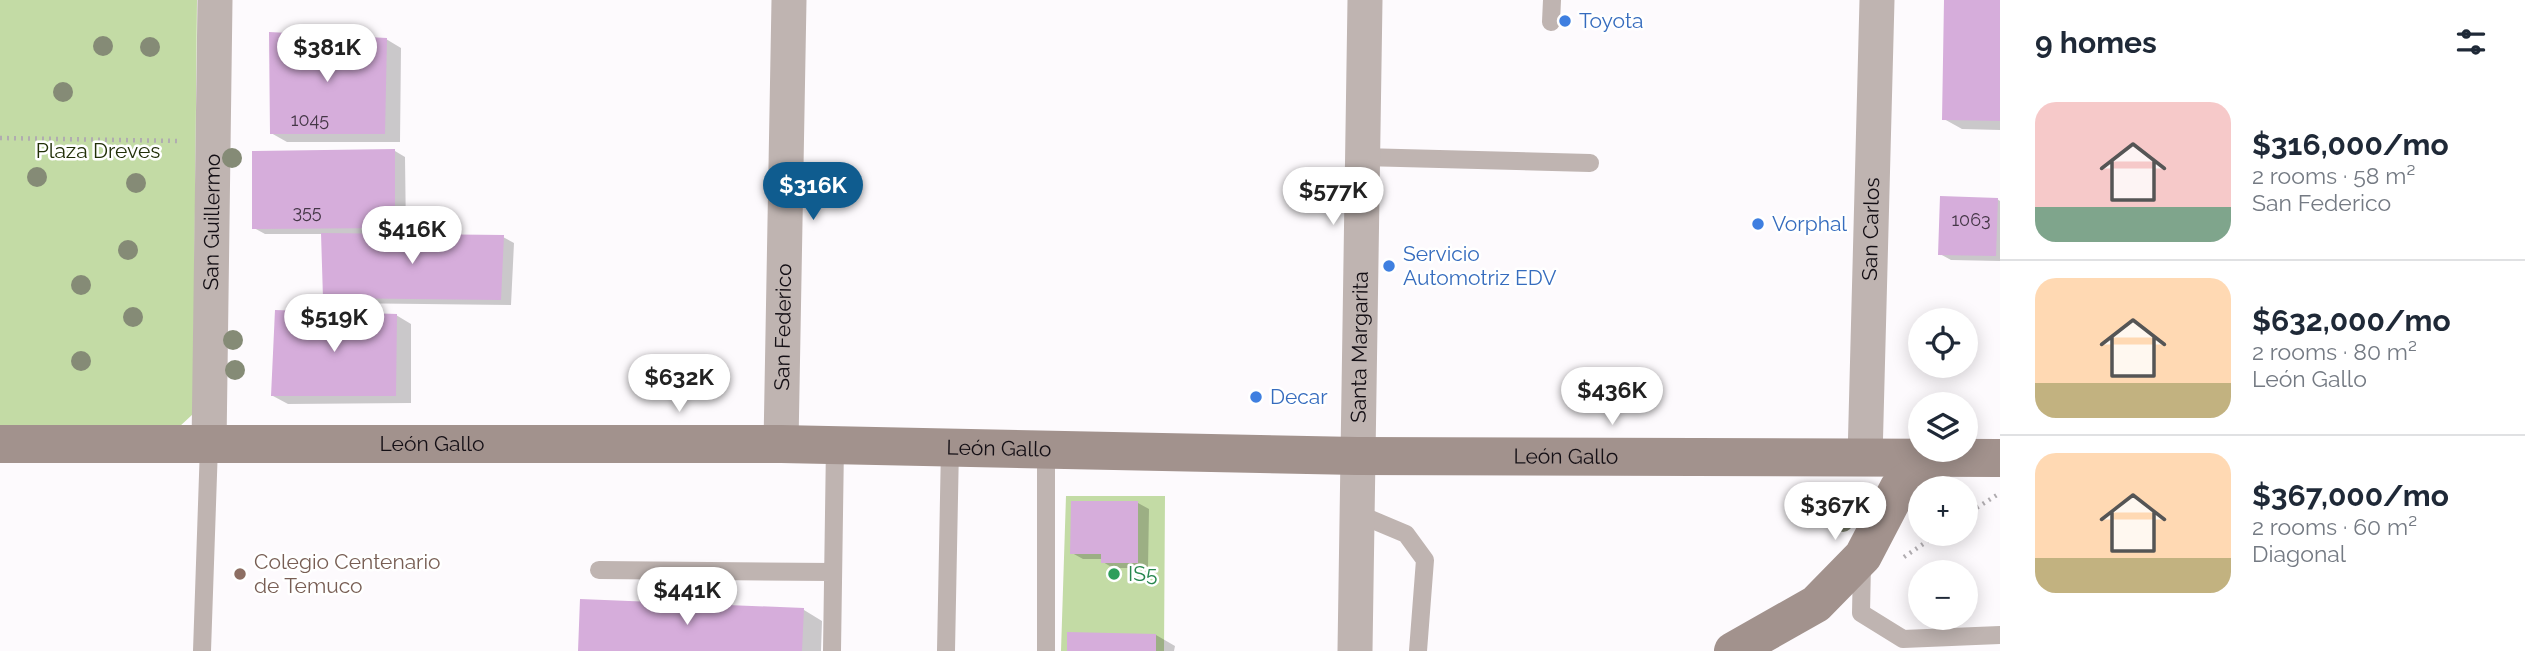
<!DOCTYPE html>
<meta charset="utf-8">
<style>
body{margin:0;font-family:Raleway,sans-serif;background:#f6f6f7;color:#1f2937;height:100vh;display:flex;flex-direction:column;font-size:26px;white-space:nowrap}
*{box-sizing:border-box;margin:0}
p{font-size:23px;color:#747a83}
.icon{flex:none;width:38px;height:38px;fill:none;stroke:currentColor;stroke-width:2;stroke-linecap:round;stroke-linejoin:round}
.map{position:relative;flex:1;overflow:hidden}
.sheet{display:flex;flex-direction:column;background:#fff;width:525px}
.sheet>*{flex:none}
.fabs{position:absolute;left:1908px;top:308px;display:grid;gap:14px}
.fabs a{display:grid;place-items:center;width:70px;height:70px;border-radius:50%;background:#fff;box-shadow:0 4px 18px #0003;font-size:35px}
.price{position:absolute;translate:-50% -60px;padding:0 16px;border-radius:24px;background:#fff;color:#222;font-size:23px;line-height:46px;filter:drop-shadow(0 2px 4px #0008)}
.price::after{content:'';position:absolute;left:50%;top:42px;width:21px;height:16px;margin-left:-10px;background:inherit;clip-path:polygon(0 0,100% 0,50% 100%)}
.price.current{background:#0f5c8f;color:#fff}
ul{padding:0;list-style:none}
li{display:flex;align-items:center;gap:21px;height:175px;padding:0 35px}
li+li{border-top:2px solid #e0e1e3}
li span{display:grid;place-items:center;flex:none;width:196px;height:140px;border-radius:21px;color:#555}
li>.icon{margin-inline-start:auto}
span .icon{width:84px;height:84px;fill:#fffc;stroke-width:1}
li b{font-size:30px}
h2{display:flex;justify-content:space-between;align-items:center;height:84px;padding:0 35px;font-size:30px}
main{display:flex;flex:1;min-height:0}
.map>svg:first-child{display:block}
.green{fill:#c3dba5}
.shadow{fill:#0003}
.building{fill:#d6addb}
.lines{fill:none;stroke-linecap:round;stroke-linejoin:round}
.path{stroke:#b0acb0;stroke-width:4.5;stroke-dasharray:2 5;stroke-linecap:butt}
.lane{stroke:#bfb4b1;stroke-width:18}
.street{stroke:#bfb4b1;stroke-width:35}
.secondary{stroke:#a2928d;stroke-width:38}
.tree{fill:#858b76}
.shop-dot{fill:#3f7fe0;stroke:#fff;stroke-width:2.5}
.education-dot{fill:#8d6e63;stroke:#fff;stroke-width:2.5}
.leisure-dot{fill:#2e9e5b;stroke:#fff;stroke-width:2.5}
.labels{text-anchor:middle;stroke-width:5;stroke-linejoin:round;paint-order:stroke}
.number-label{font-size:18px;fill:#443646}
.shop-label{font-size:21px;fill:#366cbe;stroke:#fff;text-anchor:start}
.park-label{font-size:21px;fill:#223008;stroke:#fff}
.street-label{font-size:21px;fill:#140f15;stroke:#fff}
.education-label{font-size:21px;fill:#785e54;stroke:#fff;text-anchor:start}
.leisure-label{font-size:21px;fill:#27864d;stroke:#fff;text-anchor:start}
</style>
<main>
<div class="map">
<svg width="2000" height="651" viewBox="0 0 2000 651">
<rect width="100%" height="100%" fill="#fdfafd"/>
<path class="green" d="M0,0H197L193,414L179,427L0,428Z
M1066,496H1165L1164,651H1061Z"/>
<path class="shadow" d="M1946,0H2000V130L1962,129L1944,119Z
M386,39L401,48L400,142H287L271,133Z
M395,151L405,157L406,235L503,237L514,243L511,305L336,303L325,297L323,234H265L254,228Z
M1997,199L2000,201V261L1951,260L1940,254Z
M396,315L411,324V403L288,404L273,396Z
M1138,503L1149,509L1148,568H1113L1103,562V559H1083L1072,553Z
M804,610L822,621L821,651H579Z
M1156,635L1175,646L1174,651H1069Z"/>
<path class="building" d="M1944,0H2000V121L1942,120Z
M269,32L387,38L385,134H270Z
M395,149V228L252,229V151Z
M1940,196L1998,198L1996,256L1938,255Z
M321,233L504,235L501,300L323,298Z
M275,310L397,314L396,396H271Z
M1071,501H1138V563H1101V554H1070Z
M580,599L804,608L802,651H578Z
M1067,632L1156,634V651H1067Z"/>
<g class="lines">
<path class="path" d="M0,138L180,141
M1965,515L1997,495
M1904,557L1938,534"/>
<path class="lane" d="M1551,22L1552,0
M1362,157L1590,163
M1356,513L1406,534L1425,560L1418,651
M1862,563L1861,613L1903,639L2000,635
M599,570L833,572
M202,651L209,446
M832,651L835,445
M946,651L950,447
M1046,651V449"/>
<g class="street">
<path id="s1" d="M781,444L789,0"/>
<path id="s2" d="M209,446L215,0"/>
<path id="s3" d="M1865,458L1877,0"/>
<path id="s4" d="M1355,651L1365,0"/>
</g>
<g class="secondary">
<path id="s5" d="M0,444H781L1357,456L2000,458"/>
<path d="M1733,651L1816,604L1863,556L1899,487L1941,458"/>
</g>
</g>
<g class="tree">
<circle cx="103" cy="46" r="10"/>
<circle cx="150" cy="47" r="10"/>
<circle cx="63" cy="92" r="10"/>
<circle cx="232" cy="158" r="10"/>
<circle cx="37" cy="177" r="10"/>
<circle cx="136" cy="183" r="10"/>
<circle cx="128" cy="250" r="10"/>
<circle cx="81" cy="285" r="10"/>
<circle cx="133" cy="317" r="10"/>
<circle cx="233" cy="340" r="10"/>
<circle cx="81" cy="361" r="10"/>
<circle cx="235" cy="370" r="10"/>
<circle cx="1843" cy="522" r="10"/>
</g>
<g class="shop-dot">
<circle cx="1565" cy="21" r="7"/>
<circle cx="1758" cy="224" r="7"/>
<circle cx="1389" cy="266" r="7"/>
<circle cx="1256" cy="397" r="7"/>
</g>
<circle class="education-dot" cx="240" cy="574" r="7"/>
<circle class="leisure-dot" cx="1114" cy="574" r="7"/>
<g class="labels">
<g class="number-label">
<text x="310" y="126">1045</text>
<text x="307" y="218">355</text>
<text x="1971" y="226">1063</text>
</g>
<g class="shop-label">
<text x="1579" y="28">Toyota</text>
<text x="1772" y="231">Vorphal</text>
<text x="1403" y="261">Servicio<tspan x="1403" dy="24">Automotriz EDV</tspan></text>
<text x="1270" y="404">Decar</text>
</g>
<g class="park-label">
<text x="98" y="158">Plaza Dreves</text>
</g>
<g class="street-label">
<text dy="7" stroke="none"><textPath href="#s2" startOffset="224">San Guillermo</textPath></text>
<text dy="7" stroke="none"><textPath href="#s3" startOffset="229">San Carlos</textPath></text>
<text dy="7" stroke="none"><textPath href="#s1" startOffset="117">San Federico</textPath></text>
<text dy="7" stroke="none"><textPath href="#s4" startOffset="304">Santa Margarita</textPath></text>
<text dy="7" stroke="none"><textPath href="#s5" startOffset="432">León Gallo</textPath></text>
<text dy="7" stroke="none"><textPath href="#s5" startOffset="999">León Gallo</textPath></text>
<text dy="7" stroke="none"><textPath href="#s5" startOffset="1566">León Gallo</textPath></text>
</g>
<g class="education-label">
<text x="254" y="569">Colegio Centenario<tspan x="254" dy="24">de Temuco</tspan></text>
</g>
<g class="leisure-label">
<text x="1128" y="581">IS5</text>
</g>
</g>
</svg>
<div class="fabs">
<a><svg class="icon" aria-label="locate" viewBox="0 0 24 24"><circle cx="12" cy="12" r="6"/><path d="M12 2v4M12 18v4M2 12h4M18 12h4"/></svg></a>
<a><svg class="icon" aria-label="layers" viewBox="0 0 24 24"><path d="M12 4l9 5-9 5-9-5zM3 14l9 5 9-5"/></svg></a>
<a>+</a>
<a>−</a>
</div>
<b class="price" style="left:327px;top:84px">$381K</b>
<b class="price current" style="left:813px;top:222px">$316K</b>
<b class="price" style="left:1333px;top:227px">$577K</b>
<b class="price" style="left:412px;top:266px">$416K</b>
<b class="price" style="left:334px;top:354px">$519K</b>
<b class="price" style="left:679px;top:414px">$632K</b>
<b class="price" style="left:1612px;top:427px">$436K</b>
<b class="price" style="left:1835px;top:542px">$367K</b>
<b class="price" style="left:687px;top:627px">$441K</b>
</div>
<section class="sheet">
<h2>9 homes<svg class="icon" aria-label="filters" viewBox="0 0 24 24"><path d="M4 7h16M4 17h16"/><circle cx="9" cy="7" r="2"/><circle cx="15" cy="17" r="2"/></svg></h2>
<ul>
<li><span style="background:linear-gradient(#f6c9c9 75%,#7fa58c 0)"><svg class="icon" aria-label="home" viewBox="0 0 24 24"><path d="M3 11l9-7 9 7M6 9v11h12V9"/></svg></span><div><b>$316,000/mo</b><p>2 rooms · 58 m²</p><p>San Federico</p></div></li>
<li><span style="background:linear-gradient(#ffd9b3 75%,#c2b280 0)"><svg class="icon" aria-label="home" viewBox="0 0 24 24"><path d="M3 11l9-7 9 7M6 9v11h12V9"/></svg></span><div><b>$632,000/mo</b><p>2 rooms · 80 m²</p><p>León Gallo</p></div></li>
<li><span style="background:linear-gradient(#ffd9b3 75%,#c2b280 0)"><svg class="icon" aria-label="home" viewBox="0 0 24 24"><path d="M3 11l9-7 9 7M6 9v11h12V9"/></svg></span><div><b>$367,000/mo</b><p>2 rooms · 60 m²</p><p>Diagonal</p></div></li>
</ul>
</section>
</main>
